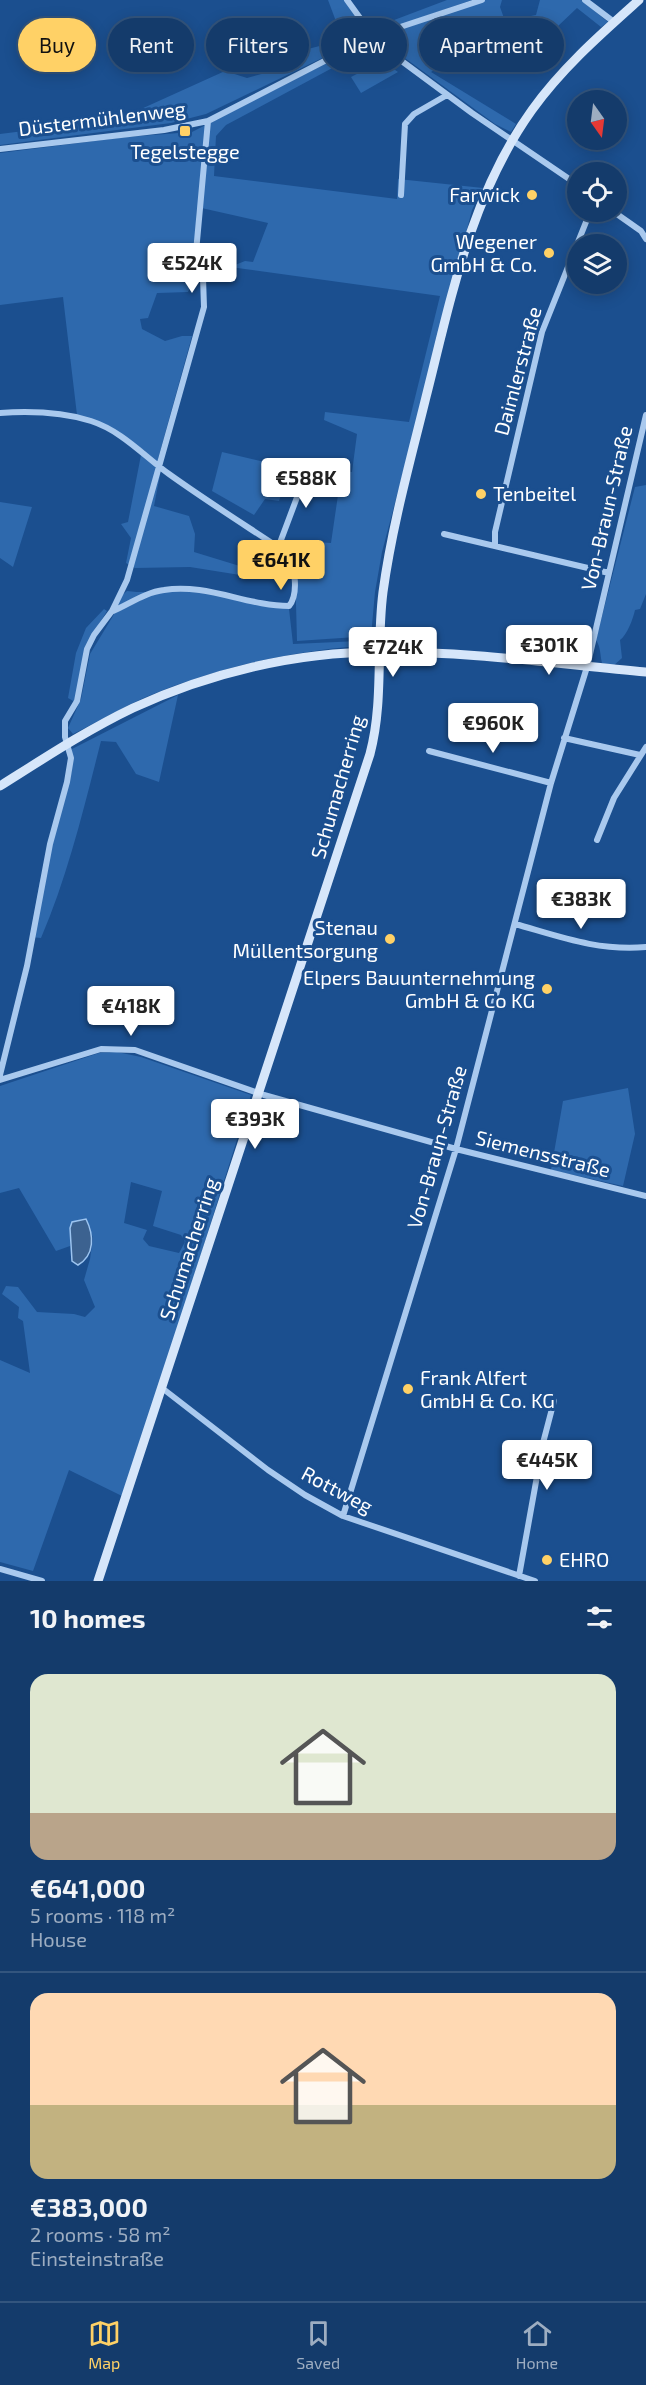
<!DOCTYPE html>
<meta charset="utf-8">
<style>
body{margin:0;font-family:"Exo 2",sans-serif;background:#1d4271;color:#f1f3f6;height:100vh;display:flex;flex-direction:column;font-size:22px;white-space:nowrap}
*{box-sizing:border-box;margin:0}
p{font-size:20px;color:#9dadc1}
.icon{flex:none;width:33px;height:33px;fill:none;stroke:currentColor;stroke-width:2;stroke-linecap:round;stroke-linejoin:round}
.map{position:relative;height:1581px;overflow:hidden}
.drawer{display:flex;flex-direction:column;background:#143b6b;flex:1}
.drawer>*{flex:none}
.guide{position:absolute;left:18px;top:18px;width:610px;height:54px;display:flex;gap:12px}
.needle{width:39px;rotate:166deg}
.buttons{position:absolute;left:567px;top:90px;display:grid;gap:12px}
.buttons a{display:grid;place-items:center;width:60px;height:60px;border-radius:50%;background:#143b6b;box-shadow:0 3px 15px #0003,0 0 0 2px #33557e;font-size:30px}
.price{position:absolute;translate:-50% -51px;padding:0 14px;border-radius:6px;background:#fff;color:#222;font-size:20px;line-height:39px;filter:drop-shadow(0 2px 3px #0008)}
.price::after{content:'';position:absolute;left:50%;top:36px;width:18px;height:14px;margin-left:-9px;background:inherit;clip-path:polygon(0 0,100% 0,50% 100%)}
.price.on{background:#ffd166;color:#111}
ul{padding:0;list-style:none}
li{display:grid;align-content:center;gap:12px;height:318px;padding:0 30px}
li+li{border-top:2px solid #33557e}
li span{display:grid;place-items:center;height:186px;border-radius:18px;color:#555}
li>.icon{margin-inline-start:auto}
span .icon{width:108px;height:108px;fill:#fffc;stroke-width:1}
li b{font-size:26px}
h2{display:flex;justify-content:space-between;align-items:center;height:72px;padding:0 30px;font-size:26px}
.tag{padding:0 21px;border-radius:27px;background:#143b6b;box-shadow:0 3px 15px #0003,0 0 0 2px #33557e;font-size:21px;line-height:54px}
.tag.on{background:#ffd166;color:#111}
.menu{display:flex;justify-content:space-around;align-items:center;height:84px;border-top:2px solid #33557e;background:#143b6b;font-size:16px;color:#9dadc1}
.menu a{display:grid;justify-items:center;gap:3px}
.menu .on{color:#ffd166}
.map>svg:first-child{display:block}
.green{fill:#2e69ad;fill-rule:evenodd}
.water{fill:#3c6290;stroke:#9cc4f0;stroke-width:1.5}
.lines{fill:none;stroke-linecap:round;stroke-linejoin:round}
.minor{stroke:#a9c9ee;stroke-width:6}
.secondary{stroke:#d6e6fa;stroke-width:9}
.poi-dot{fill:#ffd166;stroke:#1b4f8f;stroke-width:2}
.labels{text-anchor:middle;stroke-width:6;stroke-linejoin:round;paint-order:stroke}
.street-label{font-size:20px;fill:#fff;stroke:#1b4f8f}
.poi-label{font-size:20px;fill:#fff;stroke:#1b4f8f;text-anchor:end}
</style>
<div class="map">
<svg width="646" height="1581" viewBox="0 0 646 1581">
<rect width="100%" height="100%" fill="#1b4f8f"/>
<path class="green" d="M328,0H344L370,35L206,114L171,123L0,145V134L119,119L225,71L247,78L284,68L304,50L343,40Z
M447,0H472L376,33L373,28Z
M482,0H502L500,7L505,21L536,15L540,0H581L608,22L601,27L577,8L557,27L435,69L431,72L516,124L511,132L495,124L383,42L385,35Z
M333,60L336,66L226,125L216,136L214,176L397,199L398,179L483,188L472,210L382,552L375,592L371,636L297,641L295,567L290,552L303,541L331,543L338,495L302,491L305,466L352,472L357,434L324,420L325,412L409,422L440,296L230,267L245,261L253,262L268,223L197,207L195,245L197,273L188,292L157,293L148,318L140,319L142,329L165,341L182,336H192L158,459L160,475L154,506L189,516L195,534L194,552L243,567L240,575L190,567L135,568L126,563L131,538L121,524L128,522L141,455L145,451L107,425L77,415L63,297L0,305V153L126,137L192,132Z
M382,61L398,72L361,93L351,77Z
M222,452L290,468L279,501L265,499L254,515L212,491Z
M646,485V594L640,609L635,610C633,619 627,635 620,640L622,658L612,667L602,663C600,655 601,648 596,640L635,487Z
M0,502L32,507L13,567L0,558Z
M254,540L268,549H278L288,559L290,579L247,565Z
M127,591C149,594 170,590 192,592C225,594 258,603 289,609L293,644L359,641V646C286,652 214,668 146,697C121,708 97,722 73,734L68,728L81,699L90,654L113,616L120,597Z
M104,609L107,611L86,645L75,702L68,698L76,653L86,628Z
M178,695L159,782L136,774L116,742L101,741C84,808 68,875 41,938L30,937L40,881L72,770V749Z
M117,1052L141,1057L251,1095L173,1343L122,1496L69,1470L33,1571L0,1562V1360L30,1373L23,1321L18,1318L19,1307L2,1294L6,1286L18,1287L37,1312L74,1314L85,1317L95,1307L84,1280L90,1259L93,1238L86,1219L70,1228V1246L56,1251L19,1188L0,1193V1086L99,1053ZM131,1182L162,1191L153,1226L181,1235L185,1242L179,1253L149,1246L143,1239L147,1230L124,1223Z
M628,1088L635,1134L623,1186L551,1170L563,1101Z"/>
<path class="water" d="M86,1219C94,1235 95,1255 78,1265L72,1261L70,1228L72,1222Z"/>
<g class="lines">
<path class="minor" d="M347,0L373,36L403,62L472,113L578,185
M585,0L614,22
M0,149L164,130L208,121L373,36L482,0
M401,195L405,124L414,114L447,95
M614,212L641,231L646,239
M0,413C29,411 62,412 91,421C122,431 144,456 169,474C208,502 248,527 287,553C295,566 299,594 289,606C247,606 206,583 164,590C146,592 129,604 113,611
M444,534L609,573
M495,544V532L542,332L590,212
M278,548L299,492L301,463
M564,738L640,755
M429,751L551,783
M597,840L614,798L646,747
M515,924C561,937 597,951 646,947
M0,1075L27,966L50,844L67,782L71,758L65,737V721L77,701L87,649L94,635L112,611L127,580L204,307L203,278L196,252L208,121
M0,1080L101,1049L135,1050L264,1095L456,1149L646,1196
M162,1388L268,1470L305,1495L343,1516L535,1581
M343,1516L456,1149L551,783L587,667L646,415
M0,1569L42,1581
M519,1576L543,1443L554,1401"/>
<path class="secondary" d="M0,786C43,759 87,730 133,708C209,673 296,652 379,652C468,651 557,664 646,672
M98,1581L370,754C384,701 376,646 383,592C392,526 410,462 426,397C451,298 471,195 532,110C562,68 601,34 639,0"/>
</g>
<g class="poi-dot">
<rect x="179" y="125" width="12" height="12" rx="3"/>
<circle cx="532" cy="195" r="6"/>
<circle cx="549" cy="253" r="6"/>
<circle cx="481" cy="494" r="6"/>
<circle cx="390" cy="939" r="6"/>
<circle cx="547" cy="989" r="6"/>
<circle cx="408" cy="1389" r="6"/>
<circle cx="547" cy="1560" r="6"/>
</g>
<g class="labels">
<g class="street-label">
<text transform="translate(102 119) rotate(-7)" y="7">Düstermühlenweg</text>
<text transform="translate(518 371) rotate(-75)" y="7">Daimlerstraße</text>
<text transform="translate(607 508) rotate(-77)" y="7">Von-Braun-Straße</text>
<text transform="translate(338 787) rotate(-74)" y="7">Schumacherring</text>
<text transform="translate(437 1147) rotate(-74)" y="7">Von-Braun-Straße</text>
<text transform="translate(543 1154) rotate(14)" y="7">Siemensstraße</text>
<text transform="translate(189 1249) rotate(-72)" y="7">Schumacherring</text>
<text transform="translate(337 1490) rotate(28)" y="7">Rottweg</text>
</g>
<g class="poi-label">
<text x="185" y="159" text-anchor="middle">Tegelstegge</text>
<text x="520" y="202">Farwick</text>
<text x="537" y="249">Wegener<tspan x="537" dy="23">GmbH &amp; Co.</tspan></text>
<text x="493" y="501" text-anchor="start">Tenbeitel</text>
<text x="378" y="935">Stenau<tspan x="378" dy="23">Müllentsorgung</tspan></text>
<text x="535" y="985">Elpers Bauunternehmung<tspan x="535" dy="23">GmbH &amp; Co KG</tspan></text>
<text x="420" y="1385" text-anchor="start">Frank Alfert<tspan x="420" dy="23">GmbH &amp; Co. KG</tspan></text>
<text x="559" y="1567" text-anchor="start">EHRO</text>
</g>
</g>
</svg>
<div class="buttons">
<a><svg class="needle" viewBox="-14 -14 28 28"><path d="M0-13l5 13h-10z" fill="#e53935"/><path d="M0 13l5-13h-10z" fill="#9dadc1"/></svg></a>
<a><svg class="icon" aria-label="locate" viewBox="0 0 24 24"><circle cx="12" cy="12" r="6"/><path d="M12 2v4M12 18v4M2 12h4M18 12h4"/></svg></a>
<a><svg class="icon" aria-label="layers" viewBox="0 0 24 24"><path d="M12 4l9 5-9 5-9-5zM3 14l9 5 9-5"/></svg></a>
</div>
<b class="price" style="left:192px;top:294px">€524K</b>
<b class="price" style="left:306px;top:509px">€588K</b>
<b class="price on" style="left:281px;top:591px">€641K</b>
<b class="price" style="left:549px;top:676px">€301K</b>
<b class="price" style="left:393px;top:678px">€724K</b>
<b class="price" style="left:493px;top:754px">€960K</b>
<b class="price" style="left:581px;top:930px">€383K</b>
<b class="price" style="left:131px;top:1037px">€418K</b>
<b class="price" style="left:255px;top:1150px">€393K</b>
<b class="price" style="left:547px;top:1491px">€445K</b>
<div class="guide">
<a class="tag on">Buy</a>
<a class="tag">Rent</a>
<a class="tag">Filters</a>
<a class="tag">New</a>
<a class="tag">Apartment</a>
</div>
</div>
<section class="drawer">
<h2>10 homes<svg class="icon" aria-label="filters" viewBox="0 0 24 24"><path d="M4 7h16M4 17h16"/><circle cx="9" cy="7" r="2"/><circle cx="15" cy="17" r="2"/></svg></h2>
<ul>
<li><span style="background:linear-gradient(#dfe7d0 75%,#b9a48a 0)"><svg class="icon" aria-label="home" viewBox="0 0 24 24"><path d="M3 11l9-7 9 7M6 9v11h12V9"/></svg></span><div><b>€641,000</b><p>5 rooms · 118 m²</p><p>House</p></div></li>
<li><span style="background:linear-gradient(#ffd9b3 60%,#c2b280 0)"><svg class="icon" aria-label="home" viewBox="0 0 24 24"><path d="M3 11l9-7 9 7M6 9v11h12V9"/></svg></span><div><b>€383,000</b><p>2 rooms · 58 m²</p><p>Einsteinstraße</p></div></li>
</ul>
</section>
<nav class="menu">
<a class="on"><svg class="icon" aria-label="map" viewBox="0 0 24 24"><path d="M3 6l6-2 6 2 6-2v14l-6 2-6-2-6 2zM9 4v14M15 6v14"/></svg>Map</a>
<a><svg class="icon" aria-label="saved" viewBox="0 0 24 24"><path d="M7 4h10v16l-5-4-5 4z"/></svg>Saved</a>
<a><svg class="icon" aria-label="home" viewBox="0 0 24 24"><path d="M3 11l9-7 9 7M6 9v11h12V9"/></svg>Home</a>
</nav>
